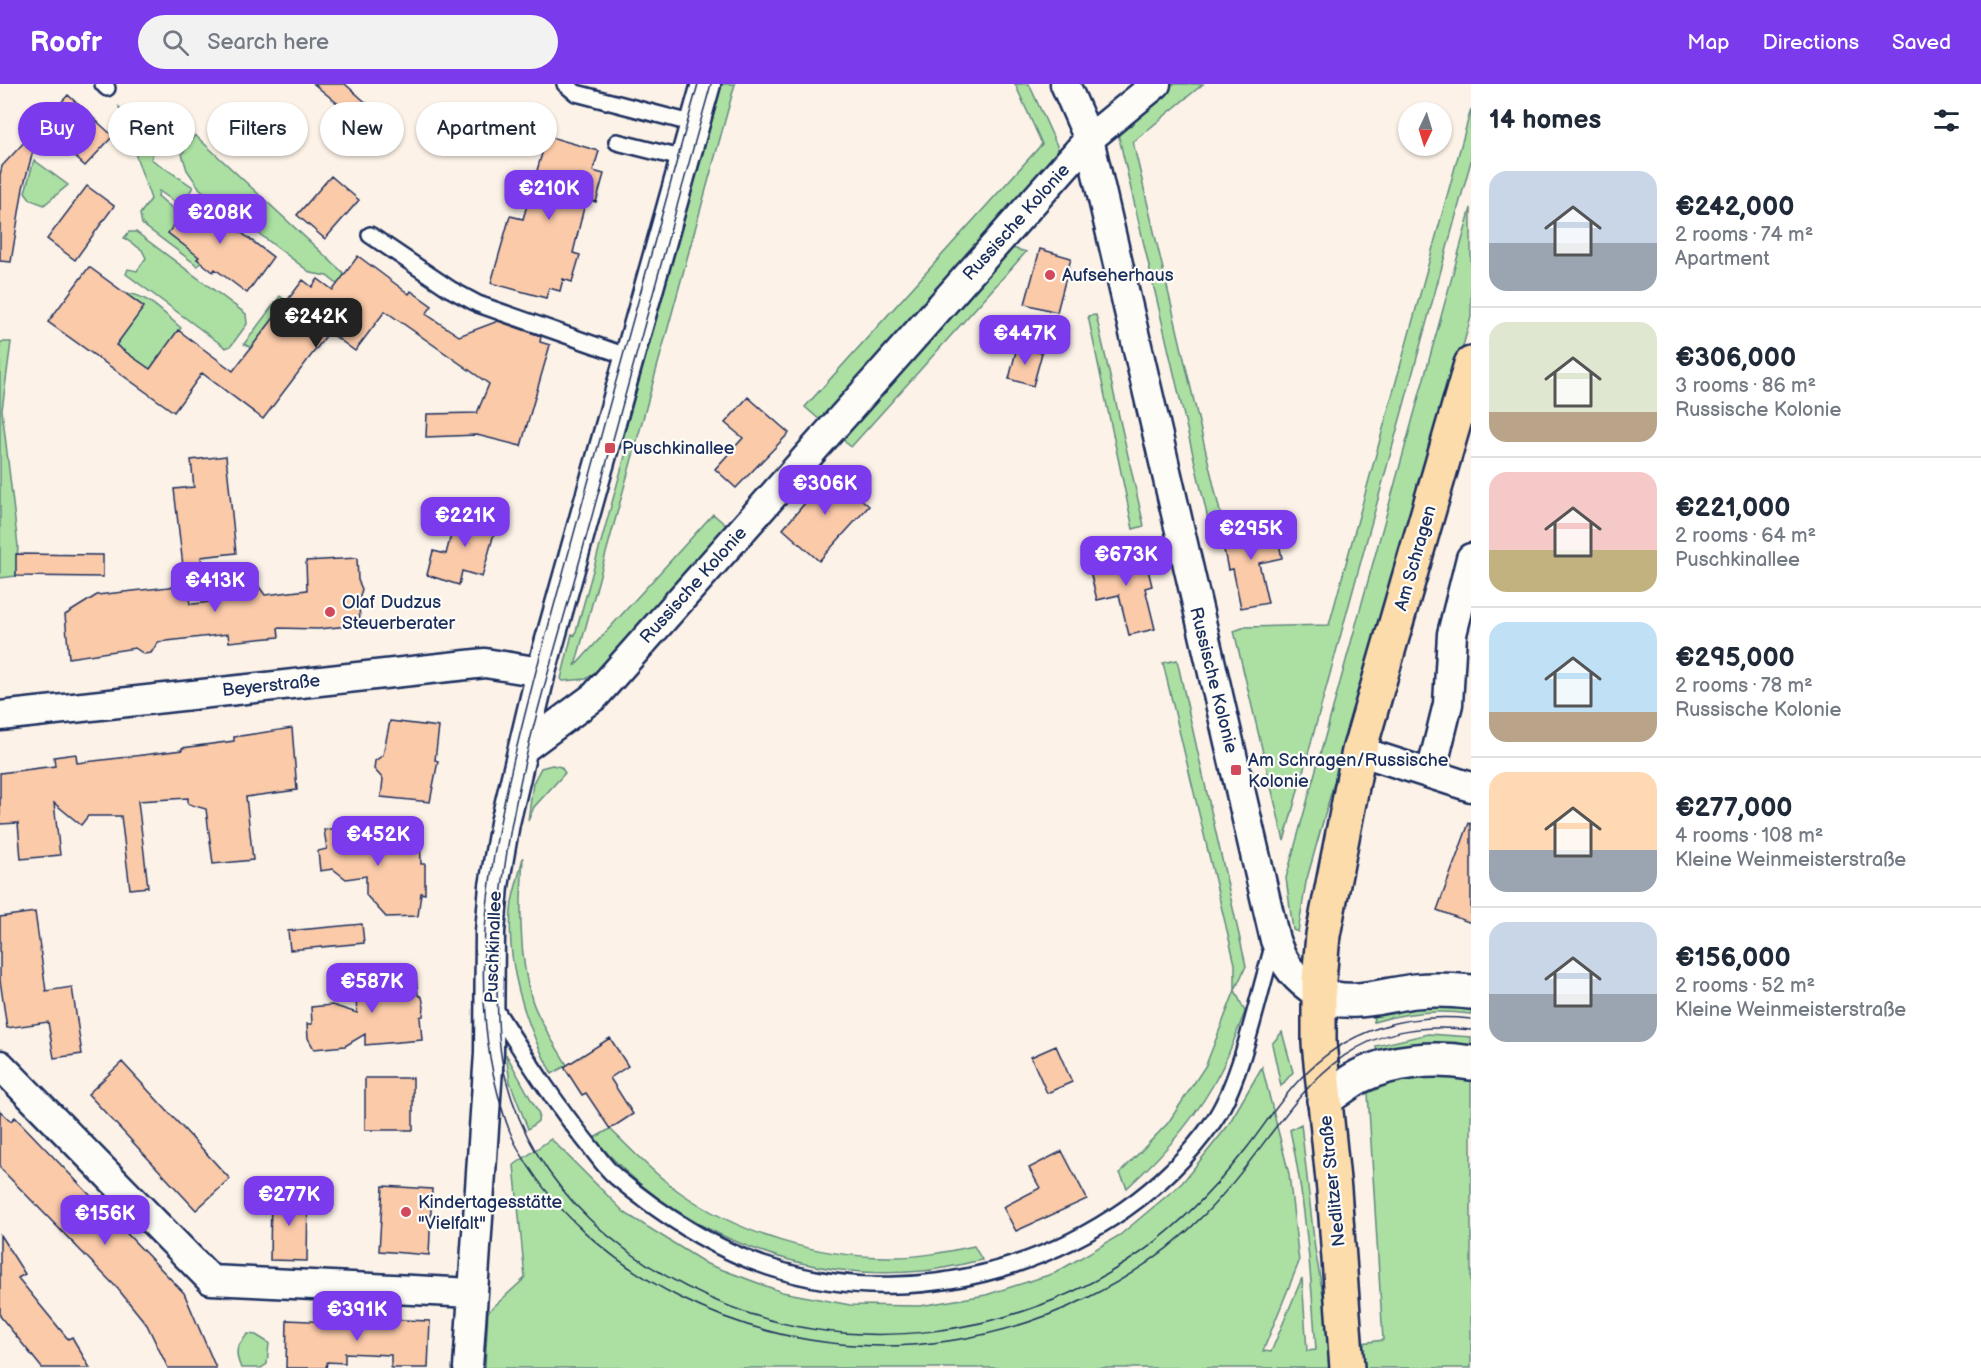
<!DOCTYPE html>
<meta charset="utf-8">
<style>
body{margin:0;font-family:"Balsamiq Sans",sans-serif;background:#f2f2f3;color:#1f2937;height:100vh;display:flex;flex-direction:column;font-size:22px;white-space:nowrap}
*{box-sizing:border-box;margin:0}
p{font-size:20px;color:#747a83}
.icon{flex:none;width:33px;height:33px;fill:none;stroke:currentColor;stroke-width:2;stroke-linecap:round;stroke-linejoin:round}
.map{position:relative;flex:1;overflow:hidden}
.sheet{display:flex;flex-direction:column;background:#fff;width:510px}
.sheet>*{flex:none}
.hud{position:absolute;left:18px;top:18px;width:570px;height:54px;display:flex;gap:12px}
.needle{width:39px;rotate:184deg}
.fabs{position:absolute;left:1398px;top:18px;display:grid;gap:12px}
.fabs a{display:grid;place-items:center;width:54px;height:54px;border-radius:50%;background:#fff;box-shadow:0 2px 4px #0004;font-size:30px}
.price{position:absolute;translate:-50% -51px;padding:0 14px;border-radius:12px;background:#7c3aed;color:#fff;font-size:20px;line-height:39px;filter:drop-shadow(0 2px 3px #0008)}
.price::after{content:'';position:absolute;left:50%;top:36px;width:18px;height:14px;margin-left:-9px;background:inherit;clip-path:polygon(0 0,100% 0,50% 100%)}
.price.on{background:#222;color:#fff}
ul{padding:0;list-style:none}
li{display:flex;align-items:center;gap:18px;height:150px;padding:0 18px}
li+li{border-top:2px solid #e0e1e3}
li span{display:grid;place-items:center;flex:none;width:168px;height:120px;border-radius:18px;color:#555}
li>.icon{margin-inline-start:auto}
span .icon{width:72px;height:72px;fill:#fffc;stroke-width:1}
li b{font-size:26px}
h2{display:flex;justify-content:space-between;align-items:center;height:72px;padding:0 18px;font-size:26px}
.chip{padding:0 21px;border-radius:27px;background:#fff;box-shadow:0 2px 4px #0004;font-size:21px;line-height:54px}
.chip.on{background:#7c3aed;color:#fff}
header{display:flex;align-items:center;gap:36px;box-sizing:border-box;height:84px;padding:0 30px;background:#7c3aed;color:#fff}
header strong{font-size:28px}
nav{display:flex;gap:33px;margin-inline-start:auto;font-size:21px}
.search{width:420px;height:54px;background:#f2f2f3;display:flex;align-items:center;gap:15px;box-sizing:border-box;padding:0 21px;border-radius:33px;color:#747a83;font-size:22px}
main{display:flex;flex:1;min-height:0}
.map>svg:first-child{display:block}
.green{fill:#abe0a2;stroke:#638880;stroke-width:1.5}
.building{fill:#facaa9;stroke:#1b2f5e;stroke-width:1.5}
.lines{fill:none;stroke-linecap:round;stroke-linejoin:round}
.service-casing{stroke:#1b2f5e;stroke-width:20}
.minor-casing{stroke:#1b2f5e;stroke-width:33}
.tertiary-casing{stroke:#1b2f5e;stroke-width:38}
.primary-casing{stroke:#1b2f5e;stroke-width:38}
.service{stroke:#fdfcf7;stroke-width:15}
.minor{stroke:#fdfcf7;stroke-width:28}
.tertiary{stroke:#fdfcf7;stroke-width:33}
.primary{stroke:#fddcac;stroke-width:33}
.tram{stroke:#1b2f5e;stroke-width:1.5}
.poi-dot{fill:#d1495b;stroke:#fdfcf7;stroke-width:2}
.labels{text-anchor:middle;stroke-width:4.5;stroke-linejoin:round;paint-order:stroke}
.street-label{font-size:18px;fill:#1b2f5e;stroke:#fdfcf7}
.poi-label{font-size:18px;fill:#1b2f5e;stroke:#fdfcf7;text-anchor:start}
</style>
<header>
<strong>Roofr</strong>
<div class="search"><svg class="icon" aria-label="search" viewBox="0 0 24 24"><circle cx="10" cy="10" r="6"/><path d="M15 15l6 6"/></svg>Search here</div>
<nav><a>Map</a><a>Directions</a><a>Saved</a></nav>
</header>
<main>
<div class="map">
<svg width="1471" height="1284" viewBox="0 0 1471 1284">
<rect width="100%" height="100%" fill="#fcf2e7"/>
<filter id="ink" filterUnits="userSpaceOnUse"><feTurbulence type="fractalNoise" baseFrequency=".0167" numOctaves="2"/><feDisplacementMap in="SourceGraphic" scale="12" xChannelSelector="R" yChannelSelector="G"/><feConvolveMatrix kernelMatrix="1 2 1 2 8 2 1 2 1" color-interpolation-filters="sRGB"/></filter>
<g filter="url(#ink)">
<path class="green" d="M722,0H735L575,582L713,430L727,442L597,588L586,595L563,597L561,595L572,550L575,551L627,365L621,362Z
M1015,0H1029L1058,64L1055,75L821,337L805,323L1042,60Z
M1171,0H1203L1133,58L1221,432L1208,435L1117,45Z
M119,23L150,47L157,59L151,75L193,103L181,122L159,107L158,112L181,132L199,173L197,175L201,178L198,182L142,140L140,130L151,115Z
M1471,25V77L1284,757L1234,547L1245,543L1329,541Z
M195,51L379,222L378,233L327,192L311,189L200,105L187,86L182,70Z
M34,76L68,101L44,121L31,116L25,108Z
M1471,124V233L1407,466L1389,503L1306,798L1298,848L1293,846L1286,794Z
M129,148H136L246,230L247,240L231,262L226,264L126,190L128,185L137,187L146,174L142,166L124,154Z
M1005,162L1026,168L851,363L838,351Z
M127,210C145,208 168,233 181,244L150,285L116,261L143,223Z
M280,212L312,235L297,255L272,237L251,264L244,260Z
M1096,231L1144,442L1133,445L1088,232Z
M0,258H11L2,326L18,462L16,492L0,494Z
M1177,576L1246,882L1235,906L1245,928C1237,947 1230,969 1220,988C1198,1032 1163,1071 1127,1104L1120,1089L1168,1039L1206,981L1235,906V880L1163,579Z
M552,681L561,683L565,689L534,723L528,737L533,699L541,684Z
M523,773C520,820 518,870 532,916C539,938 555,960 567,981L552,990C525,940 504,876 512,818C515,803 520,788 523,773Z
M1420,921L1471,923V930C1438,926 1406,928 1374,938L1373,928Z
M1282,948L1293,988L1281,1002L1272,960Z
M1428,950L1471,953V970L1377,975L1376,962Z
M506,970L539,1030L538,1037L528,1045L510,998Z
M1262,983L1289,1090L1299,1178L1263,1267L1271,1268L1302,1194L1307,1267L1316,1266C1311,1193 1306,1118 1290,1046L1301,1040L1315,1165L1332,1263L1383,1256L1368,1009C1400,994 1437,987 1471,996V1284H485L488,1228L525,1194L514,1081L551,1055L625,1129L707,1180L782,1208L850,1221L920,1222L986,1211L1055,1189L1120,1151L1182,1099L1227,1043Z
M610,1045C633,1067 655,1091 681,1109C740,1150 816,1173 888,1173C917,1174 946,1168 974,1162L982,1176C962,1180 943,1185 923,1187C802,1199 672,1148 594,1054Z
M248,1250L256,1251L269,1259L267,1280L261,1284H241C234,1268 236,1262 248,1250Z"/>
<path class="building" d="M314,0H345L380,31L359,54L356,52L343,66L327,52L349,29Z
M68,11L113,52L85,82L40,41L23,104L11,178L0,177V91L2,82Z
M547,52L599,67L593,87L604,90L596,118L586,115L573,169L580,171L572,198L563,195L560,207L549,204L546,214L491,199L510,132L523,135Z
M331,92L359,116L325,155L297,131Z
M87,102L114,122L75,176L47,155Z
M195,113L273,173L247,209L215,185L213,188L197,175L199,173L168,149Z
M1040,165L1071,174L1057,228L1025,220Z
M358,172L409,210L411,207L432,222L426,230L459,252L498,237L541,252L540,258L550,261L521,362L477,351L426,353L427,330L477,329L489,300L385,227L355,267L329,248L263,335L202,289L174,328L48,238L89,183L144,223L116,261L134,274L150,285L178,246L233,287L303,196L312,203L318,195L333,206Z
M1017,263L1042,269L1033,302L1009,295Z
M748,313L789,349L736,404L715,385L743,354L725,339Z
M226,372L236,469L201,473L202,480L183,482L174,405L194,403L191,376Z
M828,386L869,422L819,477L783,445L810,413L806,410Z
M458,424L498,435L482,493L462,487L459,501L427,491L433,467L446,470Z
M1275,439L1282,474L1259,479L1268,519L1241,524L1233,485L1228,486L1221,451Z
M1143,465L1152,502L1145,504L1155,545L1129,551L1119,511L1097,516L1088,479Z
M16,470L103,471V493L16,492Z
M357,474L358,496L362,505L359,516L360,541L318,545L278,544L279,553L258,555L229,558L228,550L158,558L151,569L144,570L135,564L69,574L65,531L97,511L187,501L190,520H194L233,515L245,496L257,500L265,511L307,506L306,477Z
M390,637L439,643L435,676L438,677L430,718L381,713L383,695L374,685L375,677L383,671Z
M292,644L297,706L246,713L253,776L213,780L206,725L188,720V714L138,717L148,803L130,805L121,732H88L81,741L54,719L60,771L21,775L18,739L0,740V689L55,682L54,673L76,670L77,679L111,675L182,666V664L234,657V653Z
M372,739L375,759L420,752L421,780H425V810L421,809L418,832L386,833L366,811V792L346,795L333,785L320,787L318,767L327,765L324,746Z
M1469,739L1471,740V839L1437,826Z
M35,828L46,907L72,903L82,970L54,974L48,938L7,944L0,896V833Z
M362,840L364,859L290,866L288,847Z
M396,888L397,892L416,891L418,911L422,913L424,923L423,932L420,933L422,956L365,961V950L345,962L314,965L308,954L307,940H312L311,923L332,921L357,929L354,892Z
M610,954L628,982L610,994L633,1030L610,1045L586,1009L582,1011L564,983Z
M1056,962L1072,998L1047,1009L1031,973Z
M122,978L230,1095L196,1126L88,1010Z
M365,994H413V1046H365Z
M0,1027L11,1037L15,1033L184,1209L216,1284H168L147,1241L118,1205L0,1084Z
M1062,1067L1087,1115L1016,1147L1003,1123L1040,1104L1029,1084Z
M383,1102L432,1105L429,1171L379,1167Z
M271,1109L308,1110L307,1177L270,1176Z
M0,1151L25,1190L18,1194L68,1255L72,1253L90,1284H42L0,1232Z
M376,1235L430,1237L428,1284H391V1271L345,1269V1279L327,1278L326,1284H286L287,1236L376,1240Z"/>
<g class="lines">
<defs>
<path id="service" d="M103,0L107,4
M565,0L576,9L695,40
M617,58L685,75
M370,151L450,205L478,220L629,273
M493,922C523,969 553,1017 588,1060C597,1071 605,1084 616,1093C659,1129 715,1166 769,1183C924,1235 1118,1173 1213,1038C1242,997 1258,910 1274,860"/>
<path id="minor" d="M1065,0L1089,55L1275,856C1284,882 1296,896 1318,910
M0,632L485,579L541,588
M523,665L595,612L1089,55L1156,0
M1359,667L1471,703
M1431,689L1448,620L1452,550L1471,474
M0,981L211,1196L473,1209
M468,1284L489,969L490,848L494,802L505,739L541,588L706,0"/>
<path id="tertiary" d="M1318,910C1351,924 1382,911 1415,907C1433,905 1453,906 1471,908
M1324,1016C1336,1008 1347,999 1360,992C1392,976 1436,973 1471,979"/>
<path id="primary" d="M1347,1284L1334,1106L1319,959V896L1323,851L1359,667L1471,280"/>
</defs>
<use href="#service" class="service-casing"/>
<use href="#minor" class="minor-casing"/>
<use href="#tertiary" class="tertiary-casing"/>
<use href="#primary" class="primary-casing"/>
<use href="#service" class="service"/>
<use href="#minor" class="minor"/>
<use href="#tertiary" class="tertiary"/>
<use href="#primary" class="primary"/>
<path class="tram" d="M698,0L536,587C503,716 465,856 493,989C498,1012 504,1037 515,1059C550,1126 612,1179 679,1213C762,1255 855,1271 948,1257C1042,1244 1139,1198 1206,1129C1292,1041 1320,927 1471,946
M711,0C667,157 624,314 581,472C542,614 493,757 497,906C498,936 498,966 506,995C535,1107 625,1181 731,1223C858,1273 1010,1252 1125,1179C1172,1150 1212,1108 1246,1065C1264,1042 1280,1016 1300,995C1345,946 1406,928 1471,935"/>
</g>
</g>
<g class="poi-dot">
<circle cx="1050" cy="191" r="6"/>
<rect x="604" y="358" width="12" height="12" rx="3"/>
<circle cx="330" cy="528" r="6"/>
<rect x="1230" y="680" width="12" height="12" rx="3"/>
<circle cx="406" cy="1128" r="6"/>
</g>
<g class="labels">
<g class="street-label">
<text transform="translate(1016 138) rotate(-48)" y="6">Russische Kolonie</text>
<text transform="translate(1415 474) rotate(-74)" y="6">Am Schragen</text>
<text transform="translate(693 501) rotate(-48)" y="6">Russische Kolonie</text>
<text transform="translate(1214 596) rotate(76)" y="6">Russische Kolonie</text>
<text transform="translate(271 601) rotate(-6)" y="6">Beyerstraße</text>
<text transform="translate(493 863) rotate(-88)" y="6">Puschkinallee</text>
<text transform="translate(1332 1097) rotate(-96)" y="6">Nedlitzer Straße</text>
</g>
<g class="poi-label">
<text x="1062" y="197">Aufseherhaus</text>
<text x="622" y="370">Puschkinallee</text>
<text x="342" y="524">Olaf Dudzus<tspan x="342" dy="21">Steuerberater</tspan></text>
<text x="1248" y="682">Am Schragen/Russische<tspan x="1248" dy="21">Kolonie</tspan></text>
<text x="418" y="1124">Kindertagesstätte<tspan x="418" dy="21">"Vielfalt"</tspan></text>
</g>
</g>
</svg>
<div class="fabs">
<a><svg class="needle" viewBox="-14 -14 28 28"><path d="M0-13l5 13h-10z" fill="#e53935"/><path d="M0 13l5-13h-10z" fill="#747a83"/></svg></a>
</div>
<b class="price" style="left:549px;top:137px">€210K</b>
<b class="price" style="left:220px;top:161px">€208K</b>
<b class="price on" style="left:316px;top:265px">€242K</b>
<b class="price" style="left:1025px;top:282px">€447K</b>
<b class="price" style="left:825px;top:432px">€306K</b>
<b class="price" style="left:465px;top:464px">€221K</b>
<b class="price" style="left:1251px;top:477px">€295K</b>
<b class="price" style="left:1126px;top:503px">€673K</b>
<b class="price" style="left:215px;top:529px">€413K</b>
<b class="price" style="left:378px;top:783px">€452K</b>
<b class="price" style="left:372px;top:930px">€587K</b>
<b class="price" style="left:289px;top:1143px">€277K</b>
<b class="price" style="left:105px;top:1162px">€156K</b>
<b class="price" style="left:357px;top:1258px">€391K</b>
<div class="hud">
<a class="chip on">Buy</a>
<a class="chip">Rent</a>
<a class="chip">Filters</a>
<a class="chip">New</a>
<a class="chip">Apartment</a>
</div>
</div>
<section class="sheet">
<h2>14 homes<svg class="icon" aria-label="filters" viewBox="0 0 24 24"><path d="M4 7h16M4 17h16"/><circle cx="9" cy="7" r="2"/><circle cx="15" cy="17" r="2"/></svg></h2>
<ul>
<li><span style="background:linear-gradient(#c9d6e8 60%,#9aa5b1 0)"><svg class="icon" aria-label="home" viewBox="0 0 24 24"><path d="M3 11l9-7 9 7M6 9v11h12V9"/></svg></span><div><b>€242,000</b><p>2 rooms · 74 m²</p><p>Apartment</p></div></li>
<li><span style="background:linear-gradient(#dfe7d0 75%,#b9a48a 0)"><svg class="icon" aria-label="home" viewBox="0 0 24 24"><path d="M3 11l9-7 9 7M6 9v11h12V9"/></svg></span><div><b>€306,000</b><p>3 rooms · 86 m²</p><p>Russische Kolonie</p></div></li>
<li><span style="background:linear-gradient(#f6c9c9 65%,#c2b280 0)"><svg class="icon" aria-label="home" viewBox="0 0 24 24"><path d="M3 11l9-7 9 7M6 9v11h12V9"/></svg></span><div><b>€221,000</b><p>2 rooms · 64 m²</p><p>Puschkinallee</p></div></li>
<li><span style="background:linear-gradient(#bfe0f5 75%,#b9a48a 0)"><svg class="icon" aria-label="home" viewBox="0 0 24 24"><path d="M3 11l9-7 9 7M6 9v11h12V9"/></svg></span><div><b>€295,000</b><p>2 rooms · 78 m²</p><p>Russische Kolonie</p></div></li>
<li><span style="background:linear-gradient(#ffd9b3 65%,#9aa5b1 0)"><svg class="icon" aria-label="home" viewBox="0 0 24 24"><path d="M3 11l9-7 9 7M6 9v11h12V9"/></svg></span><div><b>€277,000</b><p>4 rooms · 108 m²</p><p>Kleine Weinmeisterstraße</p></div></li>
<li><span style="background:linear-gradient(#c9d6e8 60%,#9aa5b1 0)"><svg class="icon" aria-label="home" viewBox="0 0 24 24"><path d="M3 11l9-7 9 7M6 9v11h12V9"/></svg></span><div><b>€156,000</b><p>2 rooms · 52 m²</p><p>Kleine Weinmeisterstraße</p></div></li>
</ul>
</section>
</main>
